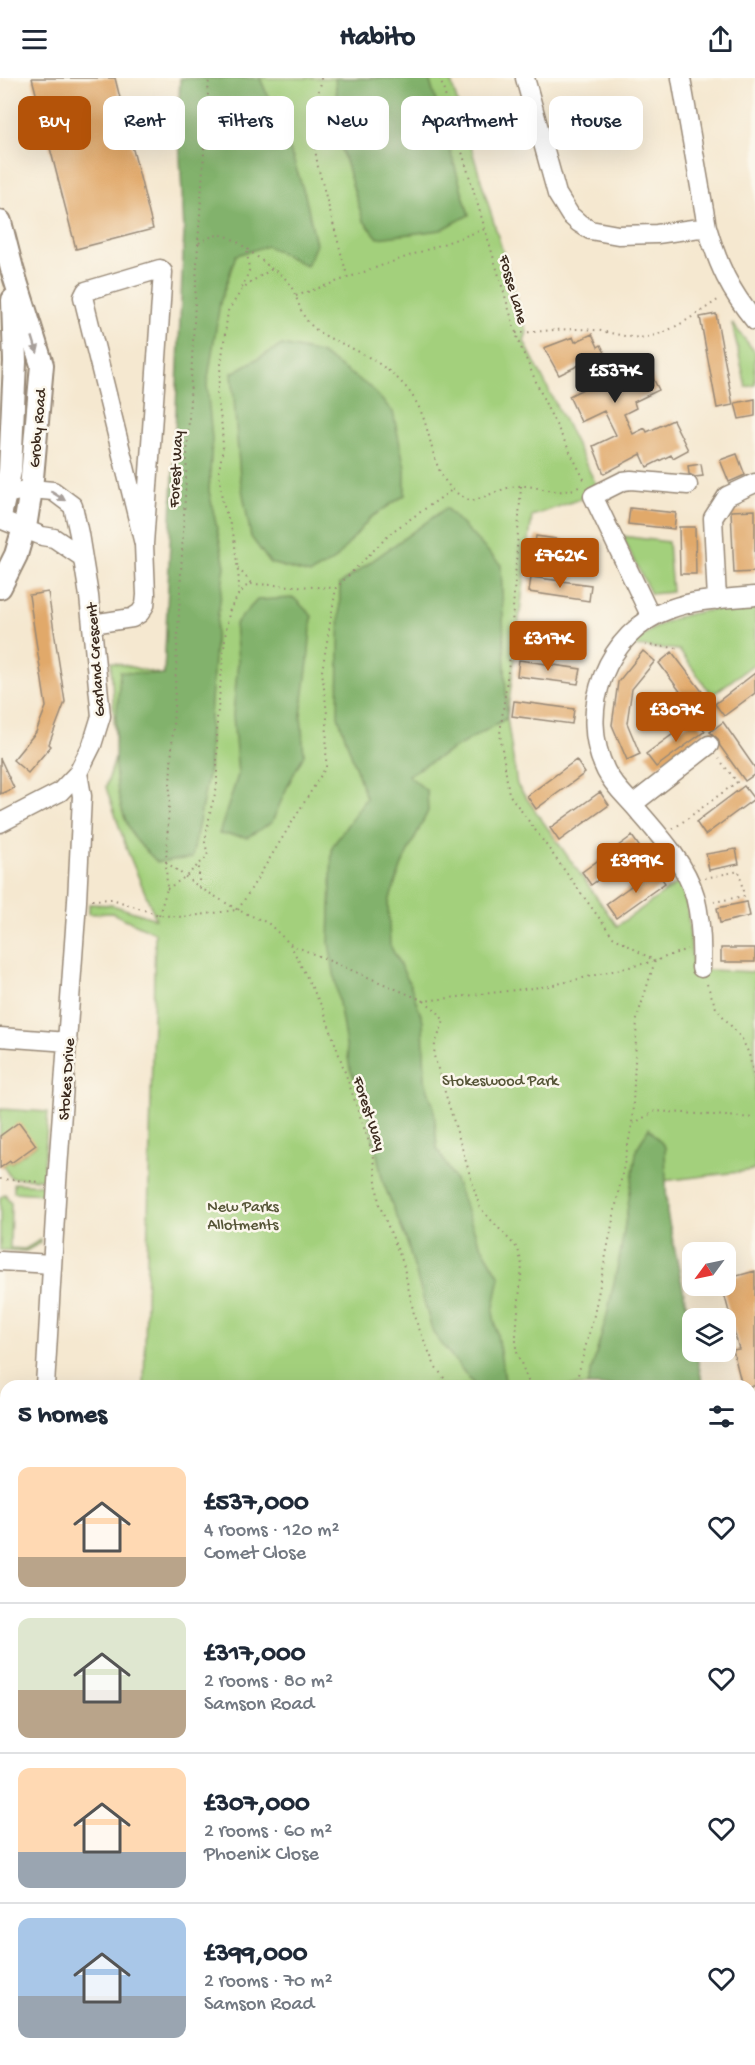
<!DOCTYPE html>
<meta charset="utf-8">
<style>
body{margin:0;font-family:"Gochi Hand",sans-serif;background:#f2f2f3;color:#1f2937;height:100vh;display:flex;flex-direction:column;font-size:22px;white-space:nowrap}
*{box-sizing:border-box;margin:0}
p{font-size:20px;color:#747a83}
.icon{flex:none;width:33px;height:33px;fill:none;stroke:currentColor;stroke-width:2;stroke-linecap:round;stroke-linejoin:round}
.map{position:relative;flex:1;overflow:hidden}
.sheet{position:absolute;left:0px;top:1302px;width:756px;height:686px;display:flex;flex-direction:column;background:#fff;border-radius:18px 18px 0 0;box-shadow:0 6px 24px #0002}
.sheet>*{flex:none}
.banner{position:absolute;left:18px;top:18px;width:720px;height:54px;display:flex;gap:12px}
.needle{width:39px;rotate:237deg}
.tools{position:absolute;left:682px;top:1164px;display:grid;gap:12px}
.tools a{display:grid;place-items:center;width:54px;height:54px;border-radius:12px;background:#fff;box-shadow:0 6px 24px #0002;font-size:30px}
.price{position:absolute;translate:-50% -51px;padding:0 14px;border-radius:6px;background:#b45309;color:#fff;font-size:20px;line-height:39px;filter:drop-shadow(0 2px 3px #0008)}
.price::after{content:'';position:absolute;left:50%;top:36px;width:18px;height:14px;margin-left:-9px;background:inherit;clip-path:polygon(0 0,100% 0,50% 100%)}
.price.current{background:#222;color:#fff}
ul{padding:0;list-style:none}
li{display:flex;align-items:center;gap:18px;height:150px;padding:0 18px}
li+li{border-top:2px solid #e0e1e3}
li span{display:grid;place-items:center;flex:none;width:168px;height:120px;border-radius:12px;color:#555}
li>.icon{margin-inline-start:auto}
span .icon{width:72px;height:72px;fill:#fffc;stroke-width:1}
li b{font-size:26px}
h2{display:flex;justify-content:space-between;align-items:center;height:72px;padding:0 18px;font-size:26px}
.tag{padding:0 21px;border-radius:12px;background:#fff;box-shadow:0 6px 24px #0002;font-size:21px;line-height:54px}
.tag.current{background:#b45309;color:#fff}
header{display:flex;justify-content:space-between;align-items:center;height:78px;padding:0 18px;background:#fff;font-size:27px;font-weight:700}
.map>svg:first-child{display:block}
.green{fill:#a3d07c;stroke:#6f7d4d;stroke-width:1.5}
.forest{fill:#82b26c;stroke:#5e6e45;stroke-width:1.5}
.building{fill:#e1a96b}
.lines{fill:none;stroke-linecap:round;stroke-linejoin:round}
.minor-casing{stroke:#988977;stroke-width:21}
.major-casing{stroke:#988977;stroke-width:26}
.path{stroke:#988977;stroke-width:2;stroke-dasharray:1.5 4.5;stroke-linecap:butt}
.minor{stroke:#fff;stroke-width:18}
.major{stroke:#fff;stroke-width:22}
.oneway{fill:#a79f9a}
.labels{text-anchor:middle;stroke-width:5;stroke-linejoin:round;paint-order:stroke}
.street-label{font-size:16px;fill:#3b2a1e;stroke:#fbf7ec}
.park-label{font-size:16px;fill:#555436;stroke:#fbf7ec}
</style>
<header><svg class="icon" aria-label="menu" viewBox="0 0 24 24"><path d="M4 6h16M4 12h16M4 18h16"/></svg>Habito<svg class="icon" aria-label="share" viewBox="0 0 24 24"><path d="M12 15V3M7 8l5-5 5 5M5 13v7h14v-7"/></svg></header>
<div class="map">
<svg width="755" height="1987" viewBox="0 0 755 1987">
<rect width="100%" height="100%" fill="#fbf7ec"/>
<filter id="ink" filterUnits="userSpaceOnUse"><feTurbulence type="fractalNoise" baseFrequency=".0167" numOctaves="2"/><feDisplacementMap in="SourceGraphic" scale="12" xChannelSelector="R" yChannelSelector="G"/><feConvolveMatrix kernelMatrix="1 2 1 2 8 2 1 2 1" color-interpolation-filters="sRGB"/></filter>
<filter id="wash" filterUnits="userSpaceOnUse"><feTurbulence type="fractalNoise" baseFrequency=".008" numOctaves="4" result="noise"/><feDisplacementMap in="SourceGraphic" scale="24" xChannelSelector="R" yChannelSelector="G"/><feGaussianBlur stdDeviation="1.35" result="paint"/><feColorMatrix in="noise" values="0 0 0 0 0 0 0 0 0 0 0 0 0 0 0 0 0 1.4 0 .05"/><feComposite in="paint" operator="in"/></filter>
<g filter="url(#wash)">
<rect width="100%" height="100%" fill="#f5e8d0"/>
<path class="green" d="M196,0H450L527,254L524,263L600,414L532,438L507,640L517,707L617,848L679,804L687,828L693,889L710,892L755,894V1092L663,1103L587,1308H144L155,855L112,835L89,836V826L112,827L156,841L127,772L106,709L116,677L111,584L164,597Z
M732,245L755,274V307L746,309Z
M622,458L668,464L672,514L651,516Z
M755,528V585L712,617L679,572L632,568C667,532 708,532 755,528Z
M0,1031L48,1034L43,1101L11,1100L3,1088L10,1083L11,1085L36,1067L0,1058Z
M14,1105L43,1107L42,1116L14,1114Z
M5,1116L11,1125L10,1170L25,1171L40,1162V1165L26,1173L0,1172V1120Z
M457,1982H607V1987H457Z"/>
<path class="forest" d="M180,0H260L286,60L305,117L316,166L307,188L267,168L236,177L220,225L207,307L212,361L209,413L225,488L216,551L210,638L209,691L192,780L157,784C150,776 140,768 134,759C105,712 117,647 120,594L164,597L184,153L178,42Z
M335,0H429L469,137L441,152L378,160L363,142L342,73Z
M282,267L320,275L371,310L393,334L405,390V417L370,440L335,482L310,496L270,485L251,459L240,400L232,295Z
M446,430L501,487L507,640L408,697L427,713L428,733L403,784L388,826L390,867L410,906L423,943L425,1002L434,1030L437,1070L455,1102L477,1160L500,1199L493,1234L506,1308H475L433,1255L407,1164L383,1104L365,1021L350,991L329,865L332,769L366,720L338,638L340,506Z
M294,520L312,538L308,584L301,637L304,677L289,705L272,744L248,759L219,756L238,697L233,637L238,583L235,546L257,522Z
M649,1050L665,1069L667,1135L693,1258V1274H696L703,1308H587L607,1237L620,1177L637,1070Z"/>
<g id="blocks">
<path class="building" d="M32,0H115L153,151L76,171Z
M716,236L733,327L717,330L700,239Z
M592,256L598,269L601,267L616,297L644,283L659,312L634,324L636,330L624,336L633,356L645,350L647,354L673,342L688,372L673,380L671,377L647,389L641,376L604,396L593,368L616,357L604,333L581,344L569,318L591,307L581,286L559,297L544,270L573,259L575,264Z
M755,321V338L739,341L735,325Z
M737,376L745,397L729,404L720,382Z
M701,386L703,398L695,399L689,396L688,388Z
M630,430L676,435L674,451L628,446Z
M755,432V494L734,495L731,433Z
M679,449H695L696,496H680Z
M536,458L597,467L595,481L534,473Z
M531,499L591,507L589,523L529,514Z
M48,514L65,624L49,666L51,668L28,695L13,682L36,654L46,629L29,517Z
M643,573L655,583L632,611L627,645L640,676L627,682L612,647L618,604Z
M672,574L710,624L696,635L659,585Z
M519,582L581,591L578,606L517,598Z
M755,595V615L724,638L715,626Z
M514,623L574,631L572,646L512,638Z
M695,640L705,653L656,689L646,676Z
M723,644L755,690V696L745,703L720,668L718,661L710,654Z
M0,680L14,710L0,716Z
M576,682L585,695L536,731L527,718Z
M744,708L754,721L705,757L696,744Z
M600,714L609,727L559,763L550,750Z
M632,758L641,771L591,807L582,794Z
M736,771L739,786L709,792L706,776Z
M655,791L665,805L616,840L606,826Z
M747,824L750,838L720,845L717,830Z
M721,870H755V884H721Z
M19,1044L36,1067L11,1085L10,1083L0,1090V1058Z
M755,1193V1308H742L733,1272L739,1271L722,1208H726V1201Z"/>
</g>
</g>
<g filter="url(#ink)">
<use href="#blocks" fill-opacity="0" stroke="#988977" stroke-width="1.5"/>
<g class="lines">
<defs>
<path id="minor" d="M525,0L557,116L570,137L579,145L590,152L618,157L657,156L707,149
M681,0L707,149C718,187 730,213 755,243
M0,415L5,416L31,411L53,413L73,428L79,456L89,518L101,638L92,667L78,695L60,714L0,745
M0,441L42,458L54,460L82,479
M717,522L713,440L727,418L755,405
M651,539L593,418L623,403L631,402L688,407
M92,546L132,540L140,535L145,527L146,517L144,466L83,219L86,213L160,191L163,194L144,466
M633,726L709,667
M701,890C702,866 701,842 695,818C686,787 661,759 640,735C629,721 614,709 606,693C576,633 607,553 670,531C697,521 727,521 755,518
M0,959L68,964
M0,1183L52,1186
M45,1308L57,1105L77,823L82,718L78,695
M0,1341H6
M0,1500H6
M750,1617L755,1616
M0,1658H6
M750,1771L755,1775
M0,1844L6,1843
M689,1982L690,1987
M90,1987V1982
M223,1987V1982
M371,1987V1982"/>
<path id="major" d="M0,144L12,191L42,287L31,411L26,443L16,477L0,509
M0,438L10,393L15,284L13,222"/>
</defs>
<use href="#minor" class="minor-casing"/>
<use href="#major" class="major-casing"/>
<path class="path" d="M321,0V5L310,42L318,89L348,201
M440,0L519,265L548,331L586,405
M199,165C206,161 212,157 221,157C233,157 262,183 272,191
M242,210L249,193L247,172
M296,218L485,151
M516,255C542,254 567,249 594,252C613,254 633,263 652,258C677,251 699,234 721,220
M521,408L510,577L500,656L509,716L613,859L655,883
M238,490L252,506
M238,518L245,509L252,506L336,510L393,453L452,412
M645,567L678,570
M708,650L712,617
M673,751L737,704L719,681
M166,784L199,809L238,832L268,845L290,866L324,933L372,1073L379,1126L403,1185L415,1241L435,1288L450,1308
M705,800L739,793L744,818L714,824
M199,809V786
M167,811L185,799L208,778L205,764L211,730L217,709V641L226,551L230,531L238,518L239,503L234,459L222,422L219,393L223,369L222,349L217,317L228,233L241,213L254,202L272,191C300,205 294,230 310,246C320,257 332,261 345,267C366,277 386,288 402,305C413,316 422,333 426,348C433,370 435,394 452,411C457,416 465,420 471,423C487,419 501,410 517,408C539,406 554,420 579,409
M92,822L112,821L159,837L183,839L237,832
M238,832L326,689L327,636L322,593L336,510
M159,837L167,811L166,784L198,166L209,0
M290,866L424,923L549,908L655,883
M707,906L716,930L742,961L749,976L755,1004
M424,923L437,933L444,943L435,966L434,978L480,1130L518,1171L522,1187L516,1256V1272L530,1308
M633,1046L655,1033L755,1040
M0,1101L42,1104
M575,1308L594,1237L632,1047L637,940L655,883L687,871"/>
<use href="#minor" class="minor"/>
<use href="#major" class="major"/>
</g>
<defs><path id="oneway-solid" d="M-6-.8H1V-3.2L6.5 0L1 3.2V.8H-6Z" transform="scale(1.5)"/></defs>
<g class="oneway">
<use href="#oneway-solid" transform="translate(35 267) rotate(73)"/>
<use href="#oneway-solid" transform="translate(58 418) rotate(32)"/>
</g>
</g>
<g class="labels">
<g class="street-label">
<text transform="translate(515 211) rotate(74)" y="6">Fosse Lane</text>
<text transform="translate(36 350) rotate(-85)" y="6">Groby Road</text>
<text transform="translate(174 391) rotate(-87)" y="6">Forest Way</text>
<text transform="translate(94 582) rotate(-94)" y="6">Garland Crescent</text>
<text transform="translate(65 1001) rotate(-86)" y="6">Stokes Drive</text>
<text transform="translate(371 1035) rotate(72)" y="6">Forest Way</text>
</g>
<g class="park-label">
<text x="500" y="1007">Stokeswood Park</text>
<text x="243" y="1133">New Parks<tspan x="243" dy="18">Allotments</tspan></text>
</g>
</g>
</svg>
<div class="tools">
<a><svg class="needle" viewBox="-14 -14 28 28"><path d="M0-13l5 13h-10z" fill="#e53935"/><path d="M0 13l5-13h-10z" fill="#747a83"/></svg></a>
<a><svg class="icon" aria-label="layers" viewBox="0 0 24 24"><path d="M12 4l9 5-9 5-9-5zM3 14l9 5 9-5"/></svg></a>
</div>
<b class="price current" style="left:615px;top:326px">£537K</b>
<b class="price" style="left:560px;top:511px">£762K</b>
<b class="price" style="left:548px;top:594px">£317K</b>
<b class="price" style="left:676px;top:665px">£307K</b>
<b class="price" style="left:636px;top:816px">£399K</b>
<div class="banner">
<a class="tag current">Buy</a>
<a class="tag">Rent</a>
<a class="tag">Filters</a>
<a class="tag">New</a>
<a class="tag">Apartment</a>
<a class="tag">House</a>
</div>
<section class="sheet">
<h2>5 homes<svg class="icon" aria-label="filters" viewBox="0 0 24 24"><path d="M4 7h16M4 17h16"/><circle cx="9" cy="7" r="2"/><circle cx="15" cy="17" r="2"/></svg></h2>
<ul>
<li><span style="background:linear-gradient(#ffd9b3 75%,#b9a48a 0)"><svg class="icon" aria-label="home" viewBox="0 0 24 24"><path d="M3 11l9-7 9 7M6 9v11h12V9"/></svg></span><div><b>£537,000</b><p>4 rooms · 120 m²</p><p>Comet Close</p></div><svg class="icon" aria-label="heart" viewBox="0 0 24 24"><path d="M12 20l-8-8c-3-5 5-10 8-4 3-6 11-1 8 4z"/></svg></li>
<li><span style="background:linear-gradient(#dfe7d0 60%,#b9a48a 0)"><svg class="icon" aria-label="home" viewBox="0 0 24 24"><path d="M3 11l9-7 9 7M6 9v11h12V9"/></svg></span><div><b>£317,000</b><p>2 rooms · 80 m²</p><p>Samson Road</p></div><svg class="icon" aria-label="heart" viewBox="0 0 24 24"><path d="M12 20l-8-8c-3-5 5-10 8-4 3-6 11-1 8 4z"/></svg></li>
<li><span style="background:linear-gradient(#ffd9b3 70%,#9aa5b1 0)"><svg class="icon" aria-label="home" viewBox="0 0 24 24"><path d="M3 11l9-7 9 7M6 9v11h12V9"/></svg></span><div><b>£307,000</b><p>2 rooms · 60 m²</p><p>Phoenix Close</p></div><svg class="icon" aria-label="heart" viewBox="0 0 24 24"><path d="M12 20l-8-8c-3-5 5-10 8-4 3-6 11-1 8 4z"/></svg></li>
<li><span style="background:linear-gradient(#a9c7e8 65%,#9aa5b1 0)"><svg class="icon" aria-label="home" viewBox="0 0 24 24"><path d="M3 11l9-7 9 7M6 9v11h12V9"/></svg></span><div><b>£399,000</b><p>2 rooms · 70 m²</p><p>Samson Road</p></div><svg class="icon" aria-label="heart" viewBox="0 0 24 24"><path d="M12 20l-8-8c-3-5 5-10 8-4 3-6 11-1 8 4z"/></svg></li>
</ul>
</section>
</div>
